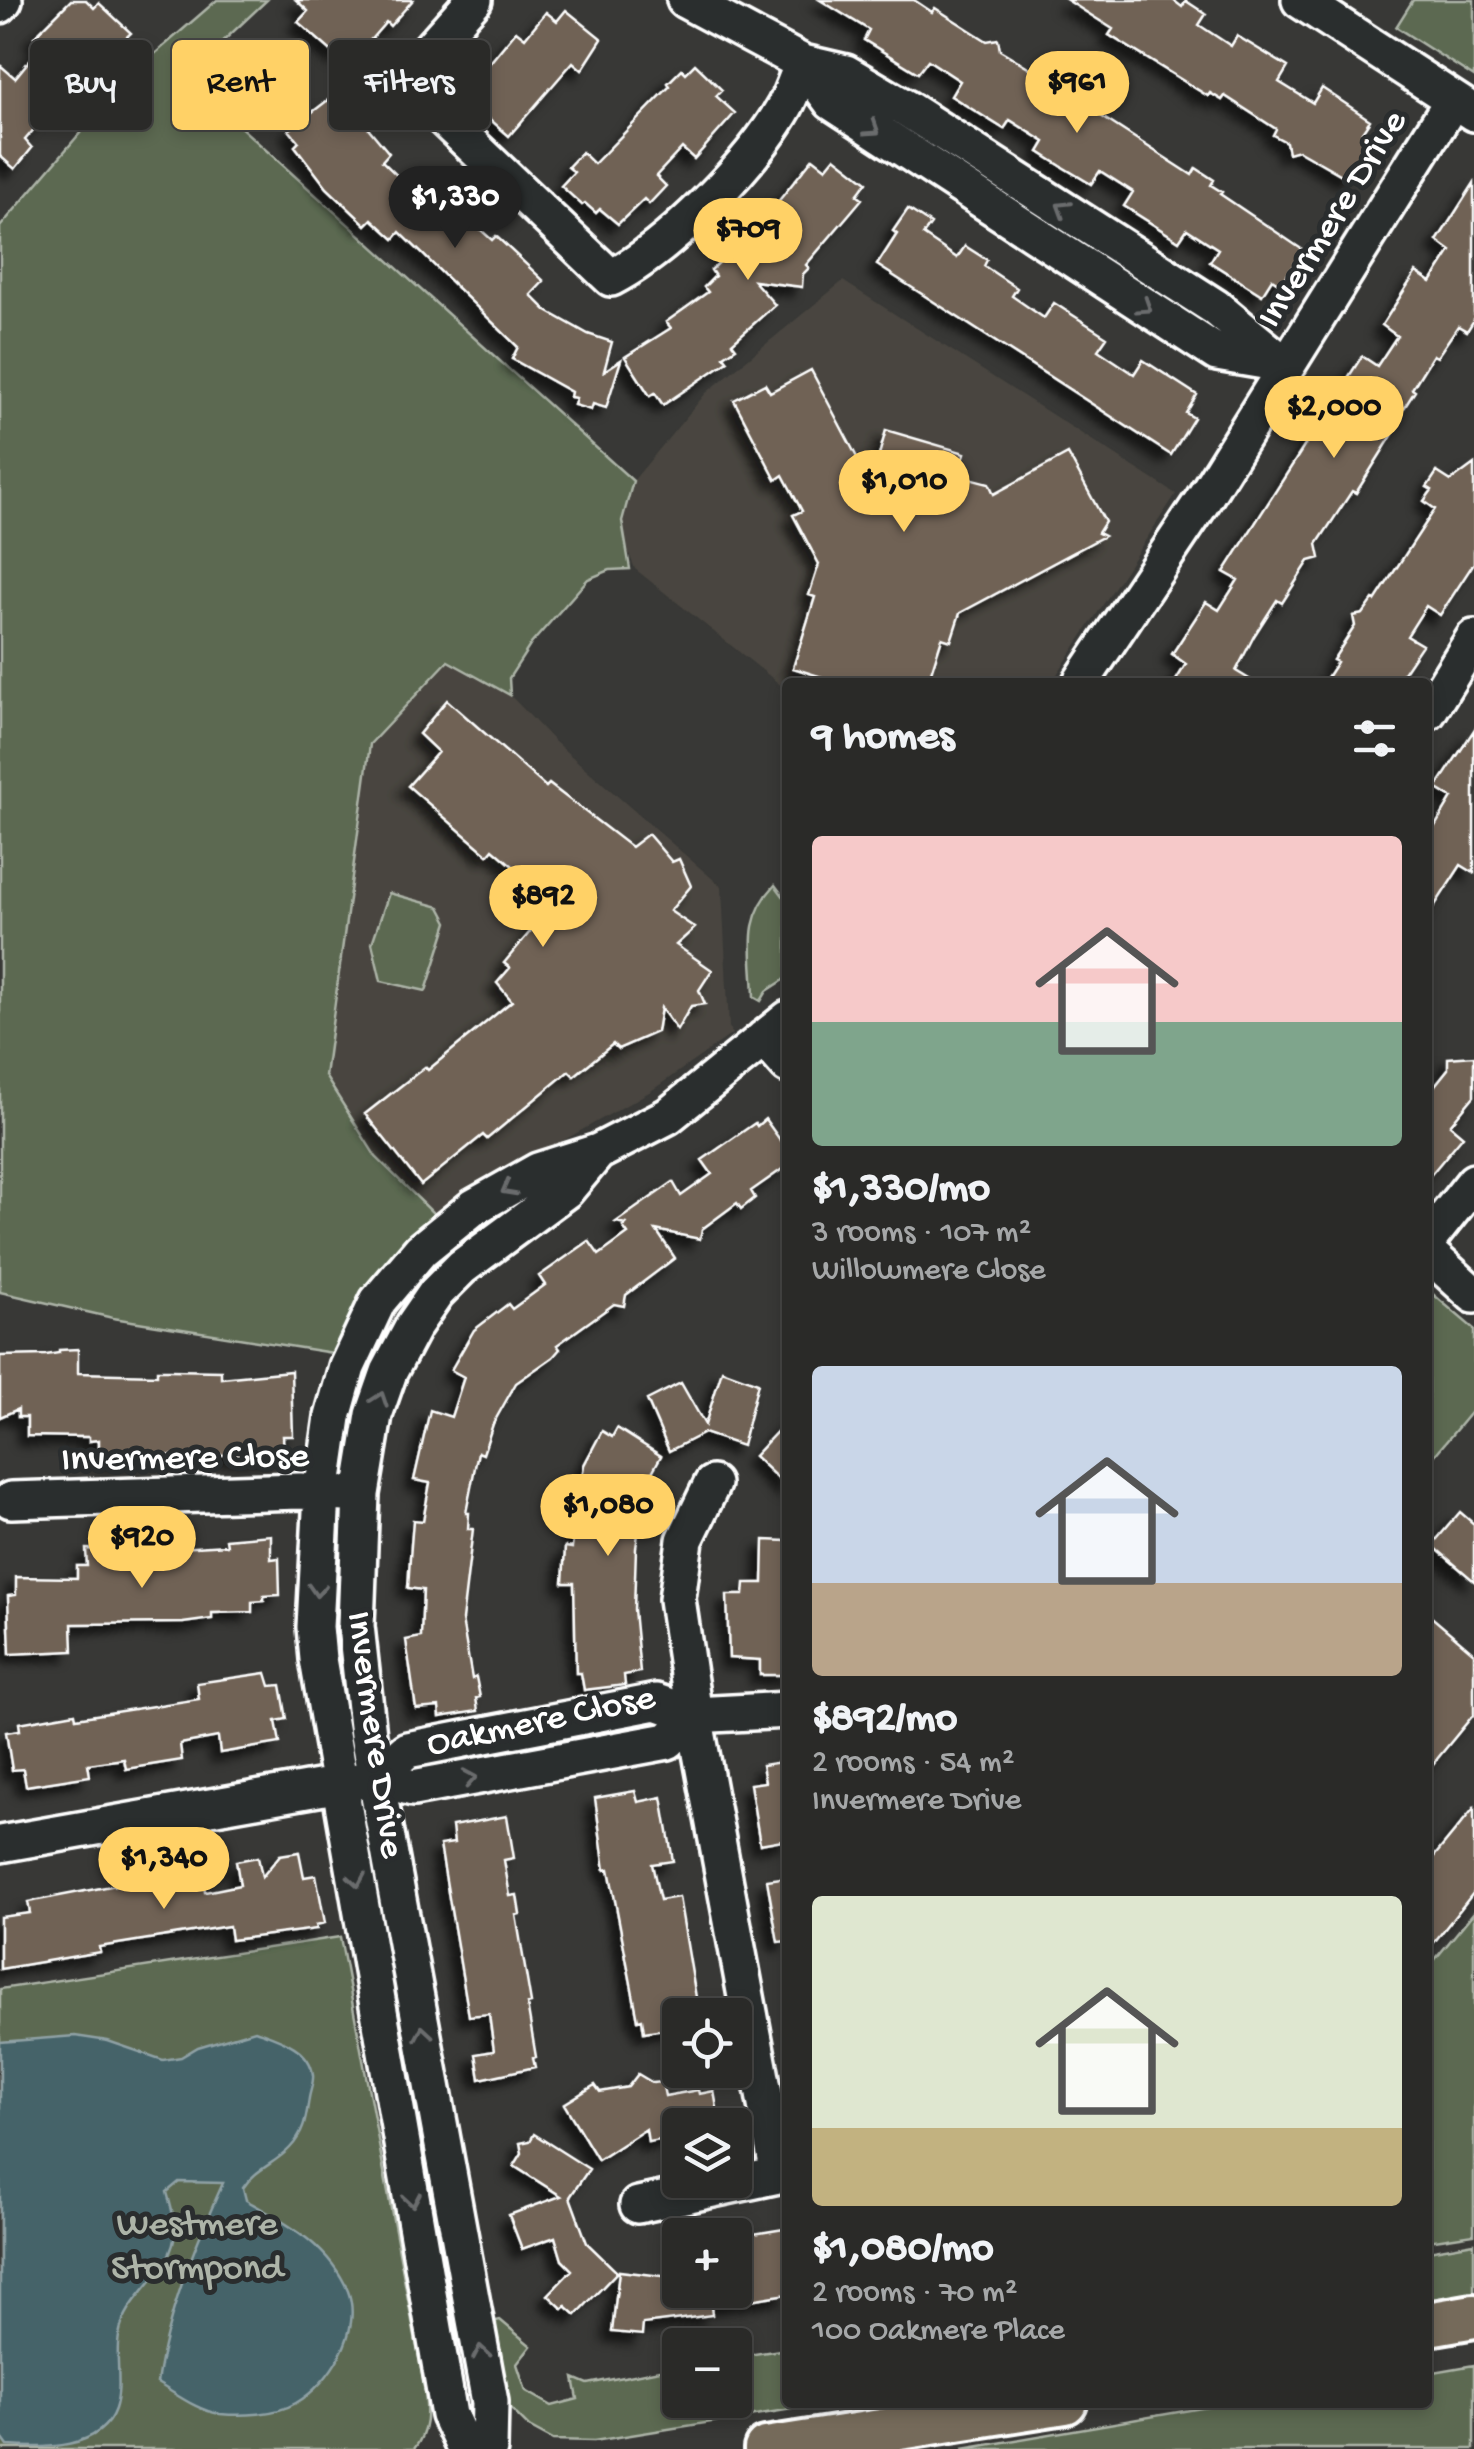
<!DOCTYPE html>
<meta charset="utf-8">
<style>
body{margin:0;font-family:"Gochi Hand",sans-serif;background:#363634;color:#f1f3f6;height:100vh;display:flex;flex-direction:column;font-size:38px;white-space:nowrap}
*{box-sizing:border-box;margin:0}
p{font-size:32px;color:#a5a7a8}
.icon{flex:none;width:55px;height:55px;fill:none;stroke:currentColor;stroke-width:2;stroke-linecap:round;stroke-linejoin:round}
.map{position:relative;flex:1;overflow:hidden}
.details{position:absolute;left:782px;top:678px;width:650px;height:1730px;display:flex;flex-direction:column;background:#2a2a28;border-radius:10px;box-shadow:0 5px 15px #0003,0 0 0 2px #464645}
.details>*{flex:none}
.guide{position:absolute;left:30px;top:40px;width:602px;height:90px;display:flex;gap:20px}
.fabs{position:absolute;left:662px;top:1998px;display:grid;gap:20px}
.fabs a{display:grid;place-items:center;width:90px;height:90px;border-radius:10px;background:#2a2a28;box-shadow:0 5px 15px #0003,0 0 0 2px #464645;font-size:50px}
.price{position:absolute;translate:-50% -85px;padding:0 22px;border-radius:35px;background:#ffd166;color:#111;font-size:32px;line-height:65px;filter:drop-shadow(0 2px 5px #0008)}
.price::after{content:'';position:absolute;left:50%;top:60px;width:30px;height:22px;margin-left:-15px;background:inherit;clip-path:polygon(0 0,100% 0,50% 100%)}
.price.active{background:#222;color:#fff}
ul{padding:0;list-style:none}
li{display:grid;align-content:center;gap:20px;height:530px;padding:0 30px}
li span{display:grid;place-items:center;height:310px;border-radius:10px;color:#555}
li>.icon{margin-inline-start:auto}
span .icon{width:180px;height:180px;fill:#fffc;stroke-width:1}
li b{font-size:42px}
h2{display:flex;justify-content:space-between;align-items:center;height:120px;padding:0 30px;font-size:42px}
.chip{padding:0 35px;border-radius:10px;background:#2a2a28;box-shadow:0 5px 15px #0003,0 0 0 2px #464645;font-size:35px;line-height:90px}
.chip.active{background:#ffd166;color:#111}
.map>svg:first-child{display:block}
.built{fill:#48453f}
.green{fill:#5b6951;stroke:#adb4a8;stroke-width:2.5}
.water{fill:#456369;stroke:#8fa1a5;stroke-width:2.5}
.building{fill:#6f6255;stroke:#fff;stroke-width:2.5;filter:url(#shadow)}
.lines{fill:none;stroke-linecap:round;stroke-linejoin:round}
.minor-casing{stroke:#fff;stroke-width:42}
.major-casing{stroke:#fff;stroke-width:50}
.minor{stroke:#2a2d2e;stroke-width:35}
.major{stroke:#746a5a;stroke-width:42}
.oneway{stroke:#6a6c6d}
.labels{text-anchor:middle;stroke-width:10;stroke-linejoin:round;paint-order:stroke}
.street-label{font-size:38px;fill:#fff;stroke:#2a2d2e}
.park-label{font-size:38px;fill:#adb4a8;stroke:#2a2d2e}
</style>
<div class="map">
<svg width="1474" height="2449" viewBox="0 0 1474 2449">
<defs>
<filter id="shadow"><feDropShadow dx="-9" dy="9" stdDeviation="5" flood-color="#0009"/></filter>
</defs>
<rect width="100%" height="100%" fill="#383836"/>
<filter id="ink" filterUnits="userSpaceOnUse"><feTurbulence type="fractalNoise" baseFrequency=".01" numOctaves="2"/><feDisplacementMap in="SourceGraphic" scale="20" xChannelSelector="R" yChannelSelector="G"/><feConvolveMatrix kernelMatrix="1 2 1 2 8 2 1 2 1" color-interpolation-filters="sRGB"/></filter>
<g filter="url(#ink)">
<path class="built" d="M843,281L1176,494L1052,682H788L787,690L635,569L626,546L622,521L633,481L706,393Z
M448,660L510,695L554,741L722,887L729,1027L732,1034L651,1091L536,1156L438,1220L376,1157L325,1076L370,743Z"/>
<path class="green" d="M217,0H267L185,77L633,481L622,521L630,569L610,570L588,579L531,644L509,678L510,695L448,661L370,744L325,1076L376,1157L434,1214C388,1254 358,1298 333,1353L113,1318L0,1292V227L128,77Z
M1413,0H1474V77L1396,27Z
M775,885L787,901V978L767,991L761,1001L754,997C753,951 742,920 775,885Z
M389,893L440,907L448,922L426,991L381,981L372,943Z
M1428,1290L1474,1329V1408L1434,1456L1428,1451Z
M1474,1912V2234L1428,2241V1968Z
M340,1937L425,2390C427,2412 429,2430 414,2449H0V1989Z
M1474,2243V2293L1428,2301V2251Z
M500,2320L531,2346L517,2364L526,2391L552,2406L578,2399L574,2378L588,2384L680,2366V2400H735V2357L787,2349L788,2402L829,2403L594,2441L553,2440L529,2427L508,2406L496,2370L487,2323Z
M1474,2365V2449H963L1231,2403L1428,2402V2373Z"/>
<path class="water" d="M255,2030C277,2038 310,2047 313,2075C314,2082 310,2091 309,2098C306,2118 305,2132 290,2148C276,2163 254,2170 243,2188L246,2200C286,2223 329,2245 348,2291C363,2330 330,2384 296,2403C276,2415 242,2416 220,2414C198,2411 176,2394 157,2383C167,2314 194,2247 223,2183L179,2182L167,2192C170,2204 175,2218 175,2230C175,2268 134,2290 122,2324C112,2352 124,2382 115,2409C101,2449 45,2449 8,2446L0,2435V2042L75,2036L108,2041L163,2060L181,2057L198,2047Z"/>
<path class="building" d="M71,0H86L94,8L99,3L131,33L118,45L124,51L109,65L103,58L80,81L77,78L25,140L32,148L15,169L0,156V65L15,78L42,45L34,37Z
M296,0H413L390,26L386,22L359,53L348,44L337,56L298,22L308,11Z
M820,0H914L932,12L935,8L987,41L998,39L1000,50L1081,99L1079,102L1192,175L1196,168L1214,180L1211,185L1222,192L1220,194L1303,250L1281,285L1272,279L1262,295L1210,262L1218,249L1187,229L1179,241L1124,206L1133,192L1100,171L1091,184L1061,166L1039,152L1045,142L1010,120L1004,129L951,96L960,81L928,60L918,73L864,40L869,30Z
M1067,0H1173L1182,7L1186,1L1206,14L1199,25L1231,46L1237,36L1288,67L1279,82L1313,103L1322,88L1370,120L1362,132L1372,139L1347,178L1298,150L1288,153L1286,142L1273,135L1276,129L1225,96L1222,100L1210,93L1208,96L1109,35L1113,29Z
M566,10L602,39L582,70L573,62L509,136L477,108L485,99L471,86L516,31L525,38L546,12L557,21Z
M695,64L722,90L716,96L735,113L694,159L682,148L656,176L666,186L649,204L644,199L618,224L600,209L596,213L585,203L582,205L561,186L574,172L568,167L582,152L594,164L670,86L668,83L682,69L686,73Z
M328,100L338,113L349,105L389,153L382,161L408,186L425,169L463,207L460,211L492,240L496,236L544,281L531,295L547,311L588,334L612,342L604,371L621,360L606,408L593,404L591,410L574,405L576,398L570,397L571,392L512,359L518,347L400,232L394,239L372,219L366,225L327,188L295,146L299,142L289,130Z
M835,157L867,182L857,195L862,199L806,265L809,268L803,274L802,287L754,281L775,305L732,343L736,348L724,356L728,361L663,405L655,393L650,396L625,357L671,328L666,322L708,292L704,287L715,276L711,270L752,232L762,242L791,215L777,203L813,158L826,168Z
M1474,183V320L1467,331L1458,326L1437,357L1433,355L1412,389L1415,391L1395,422L1398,426L1356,493L1352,491L1317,544L1320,558L1309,561L1282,603L1277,600L1254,636L1236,671L1254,682H1175L1186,664L1172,654L1206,602L1219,610L1238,580L1224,572L1362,356L1377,366L1397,336L1382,325L1416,272L1431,282L1451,251L1437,241Z
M908,209L931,224L923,235L957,258L965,246L987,260L984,266L1017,288L1012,296L1044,318L1054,303L1107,337L1098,350L1134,374L1143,360L1197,395L1186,413L1194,418L1171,455L877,265L897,234L893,231Z
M811,370L871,484L886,430L965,453L958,475L989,483L994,494L1068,454L1105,522L1098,533L1104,536L960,613L951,641L942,638L928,682H838L793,668L815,597L809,595L819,564L793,515L802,511L783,475L776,480L734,400L765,384L770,392Z
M1474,464V563L1440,615L1426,606L1407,636L1422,645L1397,682H1324L1337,662L1333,660L1355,626L1353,616L1363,614L1373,600L1375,601L1435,509L1424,501L1432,490L1427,487L1437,472L1451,481Z
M447,700L546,787L549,784L631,847L648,834L672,862L679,859L691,886L670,911L695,928L676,945L712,970L699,990L705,1004L691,1006L677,1030L661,1008L657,1032L618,1049L613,1044L574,1076L569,1071L487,1139L483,1135L421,1185L365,1114L425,1067L428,1070L512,1001L497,983L510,968L504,963L555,902L493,849L488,855L408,786L438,752L419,734Z
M1474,730V873L1461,865L1428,916V824L1434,828L1452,798L1436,788Z
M1474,1056V1096L1450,1125L1463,1136L1428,1178V1094L1448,1069V1058Z
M765,1119L788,1151V1165L751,1191L755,1198L741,1209L737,1203L702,1229L700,1239L656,1230L675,1258L626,1295L624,1306L614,1304L557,1345L560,1349L553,1357L516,1383L493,1424L483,1454L478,1452L466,1513H469L468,1529H473L462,1620L472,1679L476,1677L480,1697L476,1698L478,1711L440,1717L439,1707L416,1709L406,1640L421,1637L423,1590L408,1588L410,1558L413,1520L423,1521L430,1483L414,1480L430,1410L451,1417L464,1377L451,1370L474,1330L508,1304L512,1309L545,1285L539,1276L589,1241L599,1255L628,1234L623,1227L626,1224L616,1222L673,1182L681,1196L712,1174L702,1160L755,1123L757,1126Z
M78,1349V1373L157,1375V1370H169L221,1371V1378L291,1371L293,1436H283L284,1454L143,1456V1458L119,1459L99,1457V1440L89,1441V1437L27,1436V1417H18V1409L0,1417V1356L46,1355L59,1353V1350Z
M722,1370L758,1383L742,1446L704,1433L669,1451L647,1400L681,1383L705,1425Z
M788,1420V1488L754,1456Z
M617,1428L661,1456L634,1505L642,1506L636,1548L634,1610L640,1672L624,1675L625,1685L584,1690L581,1673H576L574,1583H563L565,1547L572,1548L584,1465L602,1431L612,1437Z
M1460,1512L1474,1524V1581L1432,1545Z
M271,1535V1559L279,1558L280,1595L264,1596V1601L252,1602V1612L212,1613V1619L183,1623L72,1624L73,1651L10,1654L8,1596L16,1595V1577L77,1578V1566H87L86,1549L144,1550L227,1545L226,1539Z
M764,1540L788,1541V1675H760V1660L729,1658L727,1595H744L745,1583H763Z
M1428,1614L1474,1653V1714L1428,1770Z
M266,1673L270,1686L281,1685L287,1719L276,1721L280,1743L220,1753L218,1737L180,1744L182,1760L126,1769L124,1759L88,1764L90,1776L26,1786L23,1769L12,1770L6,1732L20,1730L19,1723L75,1713L76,1718L199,1699L197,1683Z
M788,1761V1839L760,1844L750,1784L765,1782L762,1765Z
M635,1791L638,1802L662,1797L673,1861L652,1864L660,1900L679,1897L699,2015H675L677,2027L644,2032L642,2019L638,2020L609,1869L605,1870L595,1798Z
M1474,1808V1892L1428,1950V1864Z
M507,1816L514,1858L504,1860L510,1896L517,1895L520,1914L516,1915L531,2003L527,2004L536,2057L533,2058L535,2067L480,2079L476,2054L494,2051L489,2014L469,2016L440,1845L454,1843L452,1826Z
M299,1852L304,1877L316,1875L325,1923L316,1925L317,1929L231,1940L229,1926L99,1947L100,1952L0,1969V1917L30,1913L28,1902L194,1870L196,1880L203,1879L205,1892L240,1885L236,1861L258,1857L262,1877L280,1855Z
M788,1877V1941L778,1942L767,1880Z
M638,2074L653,2083L662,2082L665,2096L698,2090L699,2094L714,2091L720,2125H677L678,2137L648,2142L646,2129L598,2160L564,2104L595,2085L600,2092L628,2087Z
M534,2134L589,2169L570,2197L587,2243L617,2272L576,2315L566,2306L563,2309L548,2295L572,2270L562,2260L555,2237L522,2249L509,2215L561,2196L514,2166L522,2153L520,2143L530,2141Z
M784,2229L788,2252V2294L711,2306L712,2315L643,2324L642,2335L612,2332L619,2271L680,2278V2290H735V2237Z"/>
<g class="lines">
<defs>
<path id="minor" d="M474,0L411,70L412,96L439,114L611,278C669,248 753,163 785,106C792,93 797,77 803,63
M685,0L803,63L846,73L904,107L1215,307L1285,365
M1300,0L1474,113
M0,5L4,0
M803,63L832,102L1217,353L1282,364
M1081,682L1203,500L1453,100
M1428,712L1474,638
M764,1038L788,1065
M1428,1240L1474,1182
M1428,1253L1474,1295
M712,1484L685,1540L677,1599L694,1715L779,2175L788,2174
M11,1500L300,1491L345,1494
M375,1778L407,1750L656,1702L694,1715L788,1710
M0,1844L375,1778L413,1788L668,1741L694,1715
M638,2205L779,2175
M465,2449L449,2415L318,1659L315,1627L322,1493L333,1417L347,1367L378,1301L421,1250L474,1207L538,1171L598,1152L668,1116L788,1019
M489,2449L490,2402L368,1735L356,1626L361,1494L374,1415L389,1372L414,1325L436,1293L462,1267L566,1190L597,1153"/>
<path id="major" d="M1428,2324L1474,2316
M766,2449L1065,2402"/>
</defs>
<use href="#minor" class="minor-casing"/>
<use href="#major" class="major-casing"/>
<use href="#minor" class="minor"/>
<use href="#major" class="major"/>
</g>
<defs><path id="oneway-chevron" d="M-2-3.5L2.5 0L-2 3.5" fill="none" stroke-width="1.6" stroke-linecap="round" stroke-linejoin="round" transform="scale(2.5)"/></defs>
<g class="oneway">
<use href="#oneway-chevron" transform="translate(873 129) rotate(33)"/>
<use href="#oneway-chevron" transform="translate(1063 208) rotate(-148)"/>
<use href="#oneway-chevron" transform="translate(1145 307) rotate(33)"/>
<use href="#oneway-chevron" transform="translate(508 1189) rotate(151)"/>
<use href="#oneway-chevron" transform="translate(380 1399) rotate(-71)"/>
<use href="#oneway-chevron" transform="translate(317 1590) rotate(93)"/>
<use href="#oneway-chevron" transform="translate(470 1778) rotate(-10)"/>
<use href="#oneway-chevron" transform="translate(357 1880) rotate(80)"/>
<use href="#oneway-chevron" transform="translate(423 2033) rotate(-100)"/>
<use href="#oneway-chevron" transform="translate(412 2200) rotate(80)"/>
<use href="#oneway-chevron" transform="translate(481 2352) rotate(-100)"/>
</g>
</g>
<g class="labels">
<g class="street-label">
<text transform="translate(1329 217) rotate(-58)" y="13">Invermere Drive</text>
<text transform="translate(185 1454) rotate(-1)" y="13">Invermere Close</text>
<text transform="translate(540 1717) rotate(-12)" y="13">Oakmere Close</text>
<text transform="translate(379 1734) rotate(82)" y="13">Invermere Drive</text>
</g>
<g class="park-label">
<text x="197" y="2233">Westmere<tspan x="197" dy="44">Stormpond</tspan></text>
</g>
</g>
</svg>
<div class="fabs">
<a><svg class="icon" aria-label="locate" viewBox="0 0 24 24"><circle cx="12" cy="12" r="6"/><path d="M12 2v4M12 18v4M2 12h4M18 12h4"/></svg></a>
<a><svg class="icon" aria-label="layers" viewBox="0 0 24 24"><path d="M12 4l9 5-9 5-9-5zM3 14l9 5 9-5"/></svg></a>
<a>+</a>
<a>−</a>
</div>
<b class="price" style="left:1077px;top:136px">$961</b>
<b class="price active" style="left:455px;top:251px">$1,330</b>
<b class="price" style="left:748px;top:283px">$709</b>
<b class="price" style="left:1334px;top:461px">$2,000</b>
<b class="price" style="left:904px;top:535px">$1,010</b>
<b class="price" style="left:543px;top:950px">$892</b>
<b class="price" style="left:608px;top:1559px">$1,080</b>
<b class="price" style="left:142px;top:1591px">$920</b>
<b class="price" style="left:164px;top:1912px">$1,340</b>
<div class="guide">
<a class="chip">Buy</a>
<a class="chip active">Rent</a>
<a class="chip">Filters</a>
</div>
<section class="details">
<h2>9 homes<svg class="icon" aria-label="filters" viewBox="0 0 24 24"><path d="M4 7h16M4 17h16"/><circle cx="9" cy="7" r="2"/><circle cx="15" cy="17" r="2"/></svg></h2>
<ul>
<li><span style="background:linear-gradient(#f6c9c9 60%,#7fa58c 0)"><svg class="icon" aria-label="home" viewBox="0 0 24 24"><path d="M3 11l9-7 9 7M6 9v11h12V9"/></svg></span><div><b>$1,330/mo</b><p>3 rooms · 107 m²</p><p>Willowmere Close</p></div></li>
<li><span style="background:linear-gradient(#c9d6e8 70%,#b9a48a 0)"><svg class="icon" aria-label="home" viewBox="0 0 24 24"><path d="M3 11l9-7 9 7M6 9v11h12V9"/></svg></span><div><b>$892/mo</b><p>2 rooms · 54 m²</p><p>Invermere Drive</p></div></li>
<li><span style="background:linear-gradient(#dfe7d0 75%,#c2b280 0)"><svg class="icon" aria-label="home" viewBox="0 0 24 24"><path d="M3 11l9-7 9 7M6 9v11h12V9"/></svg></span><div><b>$1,080/mo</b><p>2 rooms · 70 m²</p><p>100 Oakmere Place</p></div></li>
</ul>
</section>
</div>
